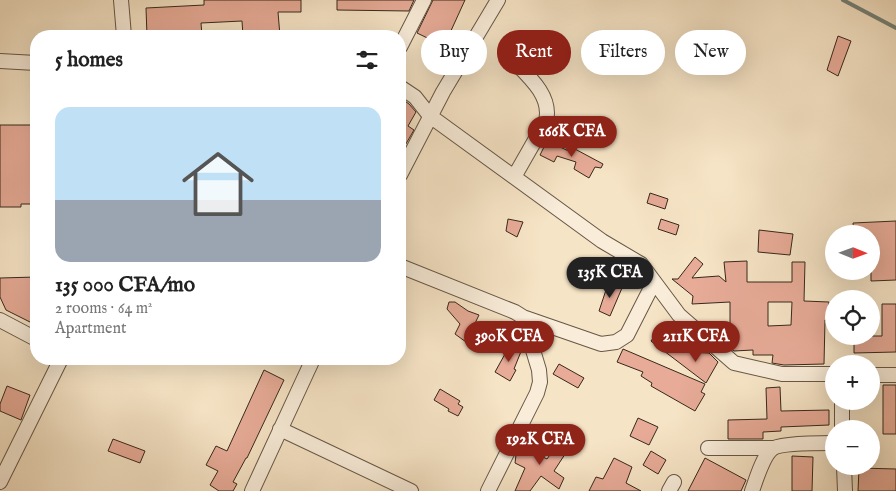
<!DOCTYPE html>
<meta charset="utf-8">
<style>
body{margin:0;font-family:"IM FELL English",serif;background:#f2f2f2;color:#222;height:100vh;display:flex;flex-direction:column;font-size:19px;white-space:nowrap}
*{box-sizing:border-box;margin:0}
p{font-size:16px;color:#767676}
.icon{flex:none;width:28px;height:28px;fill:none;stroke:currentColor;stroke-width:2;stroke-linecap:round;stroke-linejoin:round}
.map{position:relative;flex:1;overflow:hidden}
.drawer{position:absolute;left:30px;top:30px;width:376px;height:335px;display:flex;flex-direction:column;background:#fff;border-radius:20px;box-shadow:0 5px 20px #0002}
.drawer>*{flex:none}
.top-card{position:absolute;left:421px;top:30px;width:399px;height:45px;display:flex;gap:10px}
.needle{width:32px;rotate:91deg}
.controls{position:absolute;left:825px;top:225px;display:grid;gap:10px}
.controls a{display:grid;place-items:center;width:55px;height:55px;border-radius:50%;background:#fff;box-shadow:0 5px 20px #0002;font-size:25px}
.price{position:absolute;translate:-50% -42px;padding:0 11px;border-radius:18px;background:#8f2418;color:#fff;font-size:16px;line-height:32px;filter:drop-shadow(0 1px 2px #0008)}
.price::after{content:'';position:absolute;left:50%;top:30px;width:15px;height:11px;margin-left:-8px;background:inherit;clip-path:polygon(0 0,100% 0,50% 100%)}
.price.selected{background:#222;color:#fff}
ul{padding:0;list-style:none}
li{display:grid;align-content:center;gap:10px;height:265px;padding:0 25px}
li span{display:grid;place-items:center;height:155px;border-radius:15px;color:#555}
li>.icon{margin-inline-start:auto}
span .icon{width:90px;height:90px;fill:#fffc;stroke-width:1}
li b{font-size:21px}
h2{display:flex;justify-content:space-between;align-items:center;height:60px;padding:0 25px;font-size:21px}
.tag{padding:0 18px;border-radius:22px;background:#fff;box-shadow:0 5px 20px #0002;font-size:18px;line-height:45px}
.tag.selected{background:#8f2418;color:#fff}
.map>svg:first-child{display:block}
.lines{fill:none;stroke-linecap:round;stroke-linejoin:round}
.stream{stroke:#748279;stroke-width:4}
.building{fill:#e7ab97;stroke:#37281b;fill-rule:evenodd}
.minor-casing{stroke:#675746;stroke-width:16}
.minor{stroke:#f9edda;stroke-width:14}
</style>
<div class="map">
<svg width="896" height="491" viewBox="0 0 896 491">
<rect width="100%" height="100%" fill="#f6e4c6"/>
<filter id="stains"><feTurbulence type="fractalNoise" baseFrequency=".004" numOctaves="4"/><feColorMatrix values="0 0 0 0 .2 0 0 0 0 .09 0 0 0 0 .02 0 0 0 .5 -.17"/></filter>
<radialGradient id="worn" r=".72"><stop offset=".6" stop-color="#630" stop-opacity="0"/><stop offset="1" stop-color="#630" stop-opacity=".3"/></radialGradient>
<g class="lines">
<path class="stream" d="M843,0L896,28"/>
</g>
<path class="building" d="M204,0H301V12H278L280,36H243L242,21L201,23L202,36H147L146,8L204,5Z
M337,0H414L409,11L337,10Z
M433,0H465L444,46L417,33Z
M838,36L851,41L838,76L827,70Z
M402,99L409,104L416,112L408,126L414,130L400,154V102Z
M0,125H36V204H21V207H0Z
M547,141L573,153L575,149L603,164L601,168L595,167L589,178L574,169L576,162L557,156L554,162L540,155Z
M650,193L668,199L665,209L647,203Z
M508,219L523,222L517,237L506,231Z
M661,219L679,225L676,235L658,229Z
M896,221V280L871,281V234H854L853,223Z
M759,230L793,234L790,255L758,252Z
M695,257L703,264L692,278L719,276L726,282L724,262L747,261V282H792V262H805L804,301L829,302L828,320H825L824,364L784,365L772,363L773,355H753V350L734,351L730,348V302L692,304L693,296L672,279H678ZM768,302H792L791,325L768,326Z
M573,267L590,273L585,285L568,276Z
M36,277V325L6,310L0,297V278Z
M609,281L622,288L610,316L599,311Z
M449,302H455L468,311L479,315L466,342L455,334L460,324L447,309Z
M882,304H896V352L854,353V336H882Z
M658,331L667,338L659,348L651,341Z
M510,345L522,349L514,369L516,370L510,381L495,372Z
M623,349L705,384L701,392L705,394L695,411L651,386L652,383L641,376L643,372L617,362Z
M664,351L709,353L718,362L706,383Z
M559,364L584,378L578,388L553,374Z
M264,370L284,380L247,458H246L233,482L237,484L233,491H219L210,485L218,471L206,465L216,446L227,451Z
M883,385H896V434H883Z
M7,386L30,395L21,420L0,411V404Z
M780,387L781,411L829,410V425L781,427V431L763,432V439H728V420L767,419L766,388Z
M440,389L460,401L458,404L463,407L458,416L448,411L449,409L434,400Z
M638,418L658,427L649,445L630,436Z
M113,439L145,451L140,463L108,451Z
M561,439L571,445L554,471L564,478L559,489L541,476L530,491H515L525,468L515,463L516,455L524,440L533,445L531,451L547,459Z
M651,451L666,460L658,474L643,465Z
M792,456L813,457L812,491H792Z
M614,458L632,467L626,483L641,491H589L596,477L603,479Z
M705,458L746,480L741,491H688Z
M859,468L896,469V491H858Z"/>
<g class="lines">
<defs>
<path id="minor" d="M121,0L124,36
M400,47L424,0
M505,52C522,71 553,93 546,121L514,177
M0,61L36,63
M400,87L415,97L430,116L602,241L641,264L679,315L734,363L782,374H834
M400,175L443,92L498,0
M400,266L515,312L523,317L539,370L540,382L537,393L488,491
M523,317L601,344L616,342L627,335L654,282
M0,320L36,339
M871,375H896
M842,401V429
M280,429L411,491
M708,448H772
M844,466L845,491
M0,482L60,361L59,359
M252,491L313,359
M669,491L674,482
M752,491C756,480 763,456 772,449C779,443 822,443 834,443"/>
</defs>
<use href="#minor" class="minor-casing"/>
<use href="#minor" class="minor"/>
</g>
<rect width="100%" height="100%" filter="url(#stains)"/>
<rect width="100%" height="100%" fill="url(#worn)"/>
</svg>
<div class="controls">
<a><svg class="needle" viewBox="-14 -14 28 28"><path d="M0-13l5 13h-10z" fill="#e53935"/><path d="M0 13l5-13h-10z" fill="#767676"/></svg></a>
<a><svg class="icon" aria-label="locate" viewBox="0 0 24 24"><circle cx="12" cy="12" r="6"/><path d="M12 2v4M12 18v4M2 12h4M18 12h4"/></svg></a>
<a>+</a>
<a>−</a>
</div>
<b class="price" style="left:572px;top:158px">166K CFA</b>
<b class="price selected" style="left:610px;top:299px">135K CFA</b>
<b class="price" style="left:509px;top:363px">390K CFA</b>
<b class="price" style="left:696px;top:363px">211K CFA</b>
<b class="price" style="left:540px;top:466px">192K CFA</b>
<div class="top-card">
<a class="tag">Buy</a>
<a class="tag selected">Rent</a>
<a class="tag">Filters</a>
<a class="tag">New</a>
</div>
<section class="drawer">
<h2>5 homes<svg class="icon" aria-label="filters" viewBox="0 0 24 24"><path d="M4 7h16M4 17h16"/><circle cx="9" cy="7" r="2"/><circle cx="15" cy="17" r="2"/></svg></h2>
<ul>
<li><span style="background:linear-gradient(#bfe0f5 60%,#9aa5b1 0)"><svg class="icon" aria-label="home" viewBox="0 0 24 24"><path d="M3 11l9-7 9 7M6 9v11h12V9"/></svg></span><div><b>135 000 CFA/mo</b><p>2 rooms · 64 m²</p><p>Apartment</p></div></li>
</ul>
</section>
</div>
